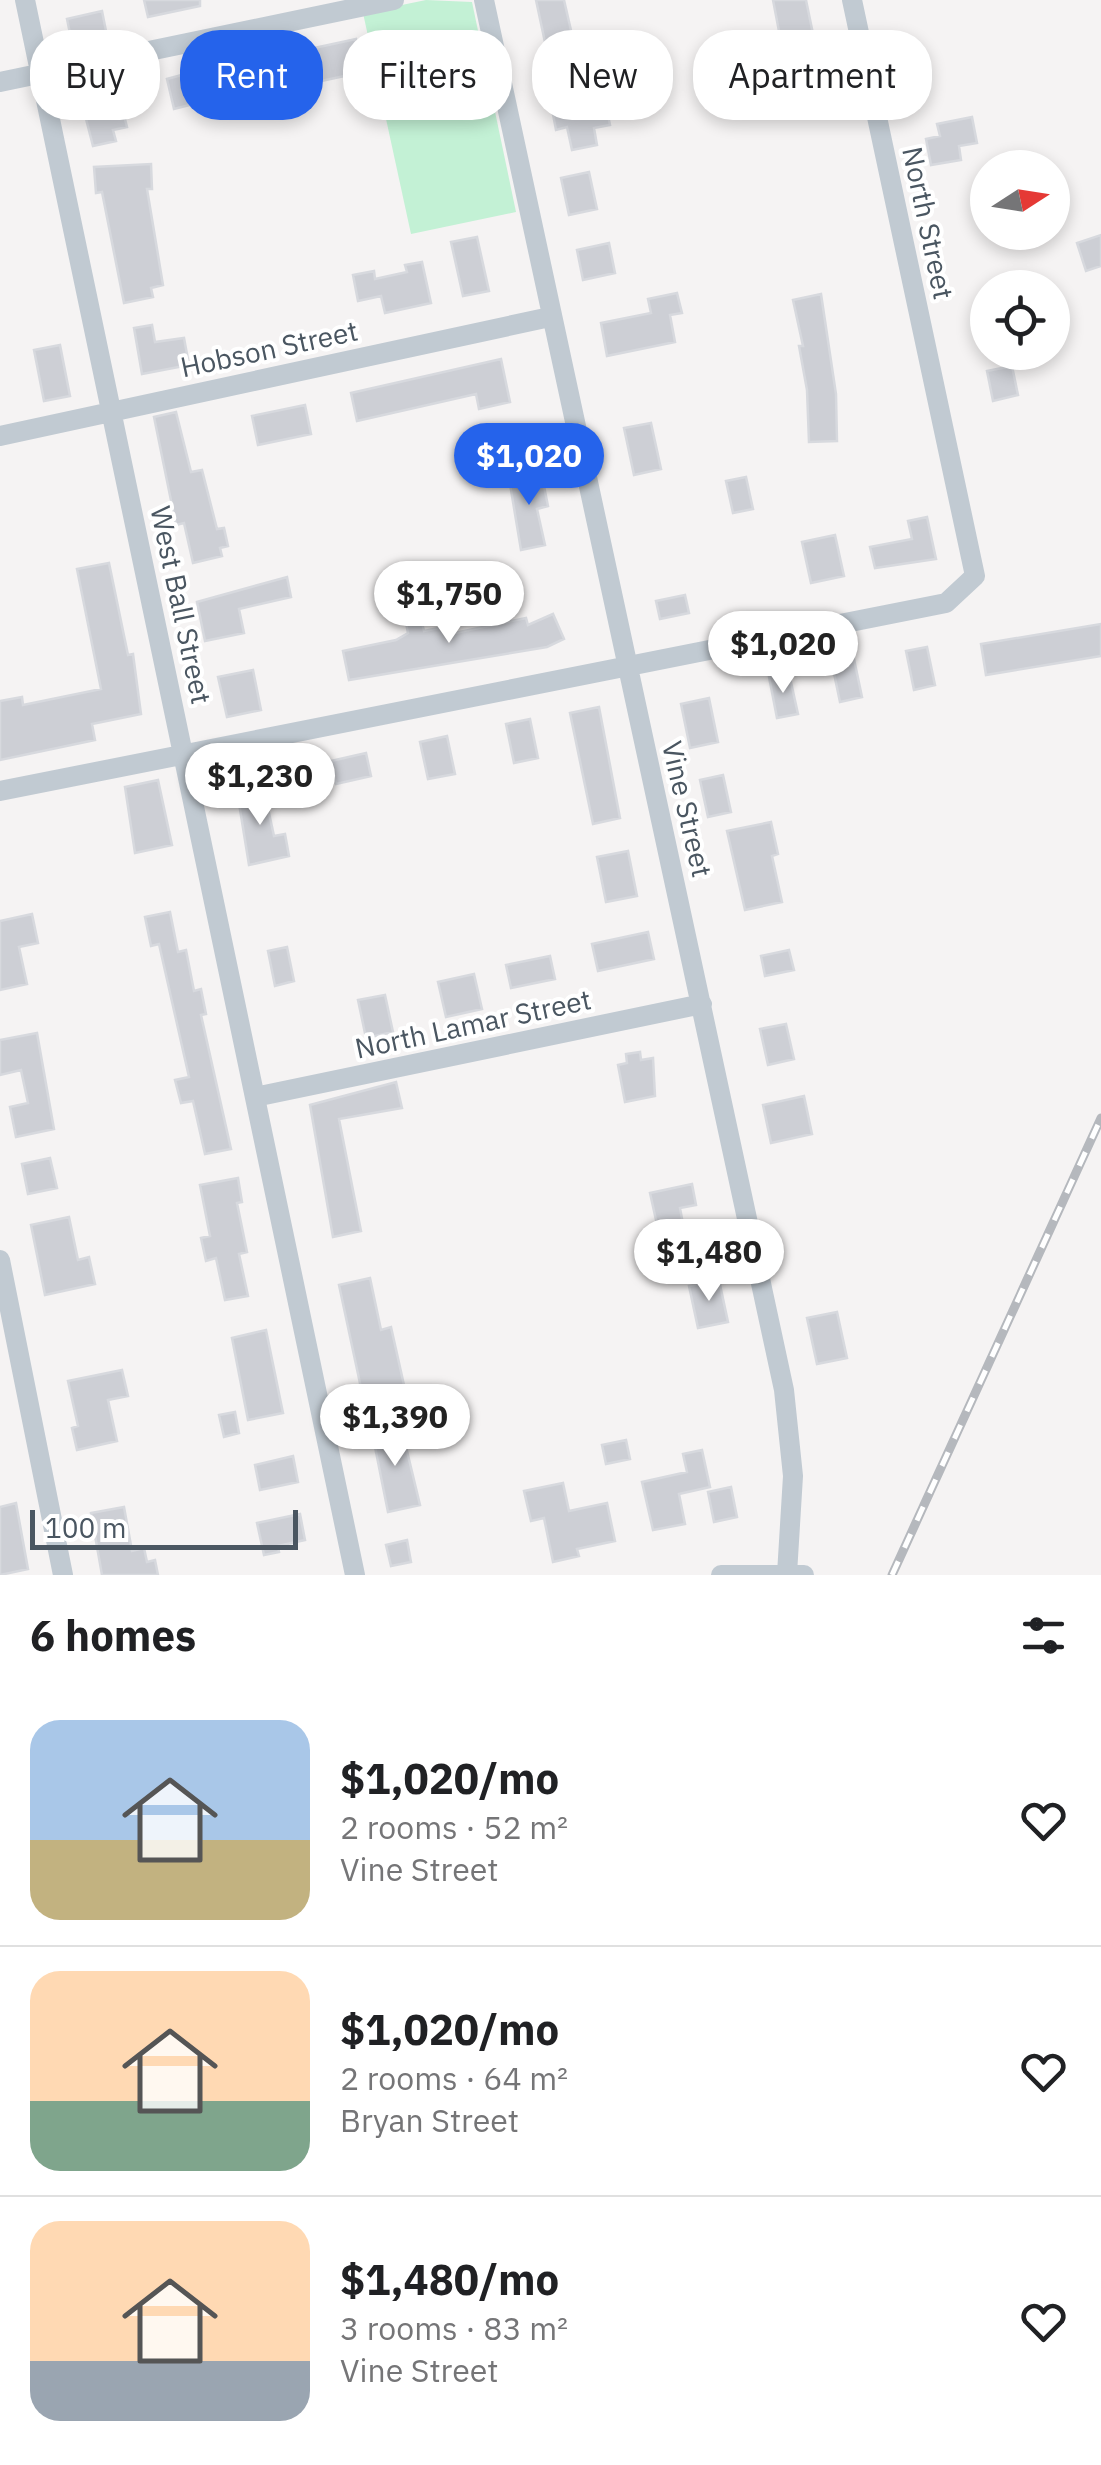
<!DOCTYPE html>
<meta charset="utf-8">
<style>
body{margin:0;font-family:"IBM Plex Sans",sans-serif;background:#f2f2f2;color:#202124;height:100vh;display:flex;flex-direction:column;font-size:38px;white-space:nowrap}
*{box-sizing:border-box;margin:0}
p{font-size:32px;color:#757577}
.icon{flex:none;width:55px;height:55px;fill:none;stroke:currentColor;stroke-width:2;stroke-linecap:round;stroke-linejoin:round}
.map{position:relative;height:1575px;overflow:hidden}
.drawer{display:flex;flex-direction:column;background:#fff;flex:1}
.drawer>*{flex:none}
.top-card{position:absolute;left:30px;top:30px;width:1042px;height:90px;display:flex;gap:20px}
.needle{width:65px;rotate:78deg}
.tools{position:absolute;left:970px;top:150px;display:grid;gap:20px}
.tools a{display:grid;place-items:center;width:100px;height:100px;border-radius:50%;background:#fff;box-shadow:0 5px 15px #0003;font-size:50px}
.scale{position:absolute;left:30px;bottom:25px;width:268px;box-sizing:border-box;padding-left:10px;border:5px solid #4a5661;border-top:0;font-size:28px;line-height:35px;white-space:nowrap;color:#4a5661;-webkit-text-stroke:8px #fff;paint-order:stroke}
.price{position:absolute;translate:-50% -85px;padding:0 22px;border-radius:35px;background:#fff;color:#222;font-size:32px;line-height:65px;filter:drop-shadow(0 2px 5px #0008)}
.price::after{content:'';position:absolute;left:50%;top:60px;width:30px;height:22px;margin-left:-15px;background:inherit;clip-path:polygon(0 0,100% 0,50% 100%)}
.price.selected{background:#2563eb;color:#fff}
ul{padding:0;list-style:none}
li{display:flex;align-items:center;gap:30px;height:250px;padding:0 30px}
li+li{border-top:2px solid #e0e0e0}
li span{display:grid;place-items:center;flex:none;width:280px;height:200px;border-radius:30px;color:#555}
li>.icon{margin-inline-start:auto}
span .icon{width:120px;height:120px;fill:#fffc;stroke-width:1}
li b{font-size:42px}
h2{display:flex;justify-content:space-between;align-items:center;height:120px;padding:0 30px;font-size:42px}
.pill{padding:0 35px;border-radius:40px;background:#fff;box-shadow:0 5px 15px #0003;font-size:35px;line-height:90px}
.pill.selected{background:#2563eb;color:#fff}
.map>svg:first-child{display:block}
.green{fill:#c3f1d5}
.building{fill:#cdcfd5;stroke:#d7d9de;stroke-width:2.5}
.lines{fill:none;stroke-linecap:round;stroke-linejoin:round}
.minor{stroke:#c1cad2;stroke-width:20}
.rail-casing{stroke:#b5b8bd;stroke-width:9}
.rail{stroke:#fff;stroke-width:5;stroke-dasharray:15;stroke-linecap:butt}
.labels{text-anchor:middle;stroke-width:8;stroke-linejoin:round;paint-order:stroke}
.street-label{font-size:28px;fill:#4a5661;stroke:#fff}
</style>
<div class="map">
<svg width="1101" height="1575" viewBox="0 0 1101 1575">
<rect width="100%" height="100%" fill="#f5f3f3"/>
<path class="green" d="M426,0L472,2L516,212L411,234L363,13Z"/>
<path class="building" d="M144,0H200V6L148,17Z
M536,0H564L581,74L553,80Z
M773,0H806L825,92L792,99Z
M102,11L107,36L72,43L67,19Z
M303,38L305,50L356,39L363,72L312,83L315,94L296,98L292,79L174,109L167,79L244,58L247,72L278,65L273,44Z
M113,72L127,127L113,130L116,141L93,146L76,80Z
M590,101L591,108L606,105L610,125L594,128L597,145L572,150L567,127L556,130L552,109Z
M972,117L977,143L959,146L961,160L931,165L926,139L940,136L937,124Z
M151,164L152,189H147L163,285L151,288L153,297L124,303L102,192L96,193L94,167Z
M589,172L597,209L569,215L561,178Z
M1101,235V266L1086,271L1077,243Z
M477,237L489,291L463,296L451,242Z
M609,243L615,273L583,280L577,250Z
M422,262L431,303L385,313L381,296L358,301L353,275L374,271L375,279L407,272L405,265Z
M677,293L682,313L670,315L675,342L607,356L601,323L651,313L648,299Z
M821,294L836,394L837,441L809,442L807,390L799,346H803L793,300Z
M152,325L155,342L184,338L189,365L142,374L134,328Z
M60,345L70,396L44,401L34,350Z
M501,359L510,402L479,409L476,394L357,421L351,393Z
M1012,366L1018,395L993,401L987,371Z
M305,405L311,434L258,445L252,416Z
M176,412L191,472L202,470L217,529L224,528L228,546L220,548L222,556L193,563L184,523L176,525L154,417Z
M651,423L661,469L634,475L624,428Z
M541,471L548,506L537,509L545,545L521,550L509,478Z
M746,477L753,509L733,513L726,481Z
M927,517L936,559L875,568L870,547L912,539L908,521Z
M835,535L844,576L811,583L802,542Z
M109,563L128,655L133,654L141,714L92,724L95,740L0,760V701L22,697L23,705L101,689L77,569Z
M287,577L291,597L239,609L244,633L205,641L197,602Z
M685,595L689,613L660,619L656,601Z
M420,614L424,631L448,626L450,634L526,618L528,625L553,614L564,639L547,647L349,680L343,651L396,640L408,633L405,618Z
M1101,624V656L986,675L981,644Z
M927,647L935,685L914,690L906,651Z
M854,659L862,697L840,702L832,664Z
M253,670L261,710L227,717L218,677Z
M789,673L798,714L777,718L769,677Z
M709,698L718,742L690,748L681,704Z
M599,707L620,818L593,824L570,713Z
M530,719L538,758L514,763L506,724Z
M447,736L455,774L428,779L420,742Z
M366,753L371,776L336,784L331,761Z
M723,775L731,812L708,817L700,780Z
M158,780L172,845L135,853L125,787Z
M263,785L274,836L285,834L289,856L249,865L237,791Z
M771,822L778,854L772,856L782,902L745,910L727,831Z
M628,851L637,896L606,902L597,857Z
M170,912L178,952L186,950L194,991L201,989L206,1014L201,1015L231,1149L205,1154L193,1101L181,1103L175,1080L189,1077L159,944L151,946L145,917Z
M32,914L38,943L19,947L27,984L0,990V921Z
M648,932L654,959L598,971L592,944Z
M287,947L294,981L275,986L268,951Z
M789,950L794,970L765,976L761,956Z
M550,956L555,979L511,988L506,965Z
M474,974L482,1009L446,1017L438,982Z
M385,995L393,1032L366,1038L358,1000Z
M786,1024L794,1059L768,1065L760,1029Z
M37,1033L54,1129L16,1137L10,1107L28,1103L21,1070L0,1075V1040Z
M640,1052L641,1060L653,1058L655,1096L625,1102L618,1065L627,1063L626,1054Z
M396,1082L402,1108L339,1119L361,1231L333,1237L310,1105Z
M804,1096L812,1134L771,1143L763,1105Z
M50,1158L57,1188L28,1194L22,1164Z
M238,1178L242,1202L237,1203L247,1252L239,1254L248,1296L225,1300L216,1258L206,1261L201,1238L210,1236L200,1185Z
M692,1184L696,1205L680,1208L683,1224L658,1229L650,1193Z
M69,1217L78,1260L89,1257L95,1284L45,1295L31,1225Z
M370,1278L381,1330L391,1327L406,1394L364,1402L339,1285Z
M719,1280L728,1322L698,1328L689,1286Z
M837,1312L847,1358L817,1364L807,1318Z
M266,1330L283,1413L248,1420L232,1338Z
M122,1370L128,1396L108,1400L117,1441L77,1450L72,1428L78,1426L68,1381Z
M235,1412L239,1433L224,1437L219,1415Z
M401,1426L420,1505L388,1512L372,1432Z
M626,1440L630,1459L606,1464L602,1445Z
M702,1450L710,1487L679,1494L685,1524L653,1530L642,1482L687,1472L683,1454Z
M293,1456L298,1482L260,1490L255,1465Z
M563,1483L569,1511L607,1503L615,1541L577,1549L579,1556L553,1562L544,1518L531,1521L524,1491Z
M731,1487L737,1517L714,1522L708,1492Z
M16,1503L28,1569L0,1575V1507Z
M124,1507L132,1551L144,1548L147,1562L155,1560L158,1575H102L91,1513Z
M300,1514L305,1540L278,1546L279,1552L264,1555L257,1523Z
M407,1540L411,1562L391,1566L386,1545Z"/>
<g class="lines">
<path class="minor" d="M25,0L355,1575
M484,0L784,1390L793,1476L787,1574
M0,82L394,0
M0,436L550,317
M0,791L946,603L975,576L852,0
M255,1097L702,1004
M0,1260L63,1575
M721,1575H804"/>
<defs>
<path id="rail" d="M892,1575L1101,1118"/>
</defs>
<use href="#rail" class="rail-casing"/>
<use href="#rail" class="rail"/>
</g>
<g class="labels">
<g class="street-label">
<text transform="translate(928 223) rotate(78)" y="10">North Street</text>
<text transform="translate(269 349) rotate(-12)" y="10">Hobson Street</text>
<text transform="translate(181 605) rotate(78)" y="10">West Ball Street</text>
<text transform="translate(687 809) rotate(77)" y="10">Vine Street</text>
<text transform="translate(473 1024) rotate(-12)" y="10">North Lamar Street</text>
</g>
</g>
</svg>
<div class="tools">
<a><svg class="needle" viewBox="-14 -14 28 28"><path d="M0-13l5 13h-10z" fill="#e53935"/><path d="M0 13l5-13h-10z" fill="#757577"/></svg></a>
<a><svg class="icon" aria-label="locate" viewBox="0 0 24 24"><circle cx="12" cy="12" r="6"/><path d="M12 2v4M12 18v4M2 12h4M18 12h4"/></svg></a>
</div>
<div class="scale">100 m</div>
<b class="price selected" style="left:529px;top:508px">$1,020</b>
<b class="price" style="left:449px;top:646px">$1,750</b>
<b class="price" style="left:783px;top:696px">$1,020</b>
<b class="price" style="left:260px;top:828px">$1,230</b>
<b class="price" style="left:709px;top:1304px">$1,480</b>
<b class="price" style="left:395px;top:1469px">$1,390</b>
<div class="top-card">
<a class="pill">Buy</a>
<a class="pill selected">Rent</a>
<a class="pill">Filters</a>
<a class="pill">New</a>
<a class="pill">Apartment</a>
</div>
</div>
<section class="drawer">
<h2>6 homes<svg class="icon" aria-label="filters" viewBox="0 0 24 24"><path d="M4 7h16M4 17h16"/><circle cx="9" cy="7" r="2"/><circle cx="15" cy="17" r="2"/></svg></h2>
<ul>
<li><span style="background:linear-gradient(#a9c7e8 60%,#c2b280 0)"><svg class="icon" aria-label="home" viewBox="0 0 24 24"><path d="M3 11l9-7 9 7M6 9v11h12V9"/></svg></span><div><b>$1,020/mo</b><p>2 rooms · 52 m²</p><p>Vine Street</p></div><svg class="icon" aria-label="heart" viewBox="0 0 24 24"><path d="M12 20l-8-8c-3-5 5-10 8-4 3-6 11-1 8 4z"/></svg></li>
<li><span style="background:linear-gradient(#ffd9b3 65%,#7fa58c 0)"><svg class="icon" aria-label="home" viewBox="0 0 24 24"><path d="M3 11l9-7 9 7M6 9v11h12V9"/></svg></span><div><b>$1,020/mo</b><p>2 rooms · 64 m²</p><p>Bryan Street</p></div><svg class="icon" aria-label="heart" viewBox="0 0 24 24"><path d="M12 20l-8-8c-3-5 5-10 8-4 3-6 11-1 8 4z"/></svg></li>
<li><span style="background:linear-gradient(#ffd9b3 70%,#9aa5b1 0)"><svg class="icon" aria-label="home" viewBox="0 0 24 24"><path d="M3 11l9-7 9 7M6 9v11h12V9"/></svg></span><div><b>$1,480/mo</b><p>3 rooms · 83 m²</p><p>Vine Street</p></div><svg class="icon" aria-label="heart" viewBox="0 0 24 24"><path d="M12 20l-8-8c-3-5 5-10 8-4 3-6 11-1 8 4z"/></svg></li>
</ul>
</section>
